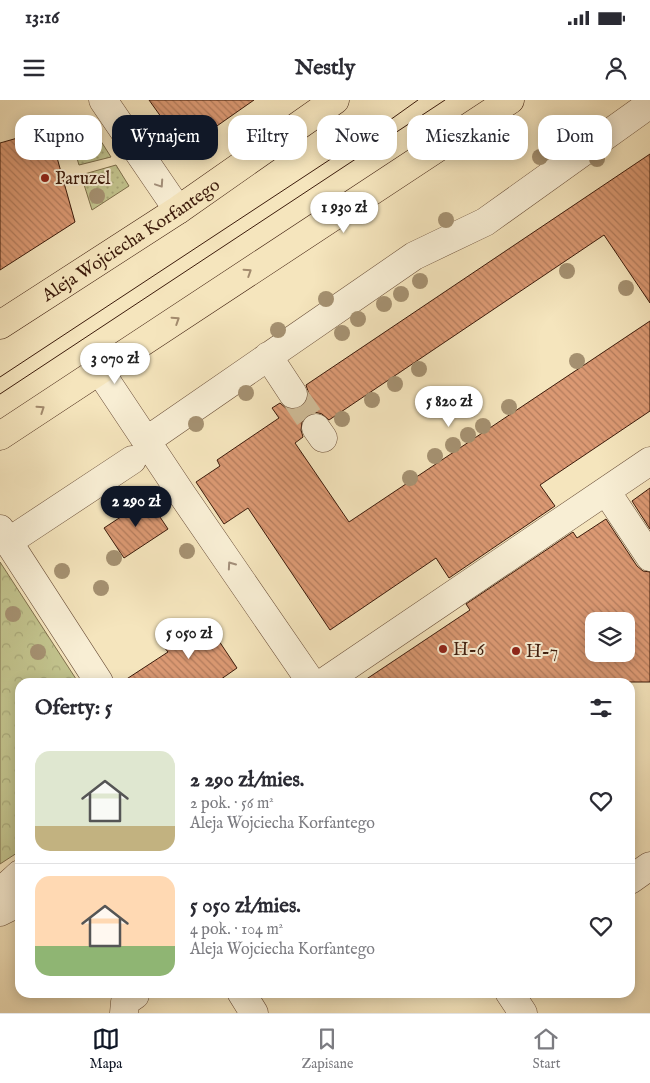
<!DOCTYPE html>
<html lang="pl">
<meta charset="utf-8">
<style>
body{margin:0;font-family:"IM FELL English",serif;background:#f2f2f3;color:#2b2b33;height:100vh;display:flex;flex-direction:column;font-size:19px;white-space:nowrap}
*{box-sizing:border-box;margin:0}
p{font-size:16px;color:#7c7c81}
.icon{flex:none;width:28px;height:28px;fill:none;stroke:currentColor;stroke-width:2;stroke-linecap:round;stroke-linejoin:round}
.map{position:relative;flex:1;overflow:hidden}
.details{position:absolute;left:15px;top:578px;width:620px;height:320px;display:flex;flex-direction:column;background:#fff;border-radius:15px;box-shadow:0 2px 12px #0003}
.details>*{flex:none}
.guide{position:absolute;left:15px;top:15px;width:620px;height:45px;display:flex;gap:10px}
.tools{position:absolute;left:585px;top:512px;display:grid;gap:10px}
.tools a{display:grid;place-items:center;width:50px;height:50px;border-radius:10px;background:#fff;box-shadow:0 2px 12px #0003;font-size:25px}
.price{position:absolute;translate:-50% -42px;padding:0 11px;border-radius:18px;background:#fff;color:#222;font-size:16px;line-height:32px;filter:drop-shadow(0 1px 2px #0008)}
.price::after{content:'';position:absolute;left:50%;top:30px;width:15px;height:11px;margin-left:-8px;background:inherit;clip-path:polygon(0 0,100% 0,50% 100%)}
.price.current{background:#111827;color:#fff}
ul{padding:0;list-style:none}
li{display:flex;align-items:center;gap:15px;height:125px;padding:0 20px}
li+li{border-top:1px solid #e1e1e2}
li span{display:grid;place-items:center;flex:none;width:140px;height:100px;border-radius:15px;color:#555}
li>.icon{margin-inline-start:auto}
span .icon{width:60px;height:60px;fill:#fffc;stroke-width:1}
li b{font-size:21px}
h2{display:flex;justify-content:space-between;align-items:center;height:60px;padding:0 20px;font-size:21px}
.tag{padding:0 18px;border-radius:15px;background:#fff;box-shadow:0 2px 12px #0003;font-size:18px;line-height:45px}
.tag.current{background:#111827;color:#fff}
.status{display:flex;justify-content:space-between;align-items:center;height:35px;padding:0 25px;background:#fff;direction:ltr}
.status svg{height:14px;fill:currentColor}
header{display:flex;justify-content:space-between;align-items:center;height:65px;padding:0 20px;background:#fff;font-size:22px;font-weight:800}
.tabs{display:flex;justify-content:space-around;align-items:center;height:70px;border-top:1px solid #e1e1e2;background:#fff;font-size:14px;color:#7c7c81}
.tabs a{display:grid;justify-items:center;gap:2px}
.tabs .current{color:#111827}
.map>svg:first-child{display:block}
.grass{fill:url(#grass-dots);stroke:#7f6f4c}
.park{fill:url(#park-crowns);stroke:#7f6f4c}
.building{fill:url(#building-back-hatch);stroke:#3c1b0b;fill-rule:evenodd}
.lines{fill:none;stroke-linecap:round;stroke-linejoin:round}
.minor-tunnel{stroke:#d0bd99;stroke-width:28;stroke-dasharray:28 14;stroke-linecap:butt}
.minor-casing{stroke:#6a4e38;stroke-width:29}
.major-casing{stroke:#3c1b0b;stroke-width:29}
.minor{stroke:#f8eed4;stroke-width:28}
.major{stroke:#f5e5bd;stroke-width:28}
.tram{stroke:#3c1b0b;stroke-width:1}
.tree{fill:#a59171}
.oneway{stroke:#a38f7a}
.oneway2{stroke:#a28a6d}
.poi-dot{fill:#8f2418;stroke:#f8eed4;stroke-width:2}
.labels{text-anchor:middle;stroke-width:4;stroke-linejoin:round;paint-order:stroke}
.poi-label{font-size:18px;fill:#3c1b0b;stroke:#f8eed4;text-anchor:start}
.street-label{font-size:18px;fill:#3c1b0b;stroke:#f8eed4}
</style>
<div class="status"><b>13:16</b><svg viewBox="0 0 49 12"><path d="M0 12V9h3v3zM5 12V6h3v6zM10 12V3h3v9zM15 12V0h3v12zM26 1h20v11H26zM47 4h2v5h-2z"/></svg></div>
<header><svg class="icon" aria-label="menu" viewBox="0 0 24 24"><path d="M4 6h16M4 12h16M4 18h16"/></svg>Nestly<svg class="icon" aria-label="person" viewBox="0 0 24 24"><circle cx="12" cy="8" r="4"/><path d="M4 21q1-7 8-7t8 7"/></svg></header>
<div class="map">
<svg width="650" height="913" viewBox="0 0 650 913">
<defs>
<pattern id="grass-dots" width="8" height="8" patternUnits="userSpaceOnUse" patternTransform="scale(1.25)"><rect width="8" height="8" fill="#c2c38d"/><path d="M2 2h.1M6 6h.1" fill="none" stroke="#a8a778" stroke-width="1.8" stroke-linecap="round"/></pattern>
<pattern id="park-crowns" width="20" height="18" patternUnits="userSpaceOnUse" patternTransform="scale(1.25)"><rect width="20" height="18" fill="#c2c38d"/><path d="M2 6a3 3 0 1 1 6 0M12 15a3 3 0 1 1 6 0" fill="none" stroke="#a8a778"/></pattern>
<pattern id="building-back-hatch" width="6" height="6" patternUnits="userSpaceOnUse" patternTransform="scale(1.25)"><rect width="6" height="6" fill="#db9973"/><path d="M-1 5l2 2M0 0l6 6M5-1l2 2" fill="none" stroke="#b37c5d"/></pattern>
</defs>
<rect width="100%" height="100%" fill="#f5e5bd"/>
<filter id="stains"><feTurbulence type="fractalNoise" baseFrequency=".004" numOctaves="4"/><feColorMatrix values="0 0 0 0 .2 0 0 0 0 .09 0 0 0 0 .02 0 0 0 .5 -.17"/></filter>
<radialGradient id="worn" r=".72"><stop offset=".6" stop-color="#630" stop-opacity="0"/><stop offset="1" stop-color="#630" stop-opacity=".3"/></radialGradient>
<path class="grass" d="M85,16L111,57L79,65L66,22Z
M116,65L129,86L92,110L81,75Z"/>
<path class="park" d="M0,462L78,582H20V751L0,764Z"/>
<path class="building" d="M149,0H254L184,49Z
M49,29L75,122L0,170V43Z
M650,54V203L604,135L329,320L322,314L315,312L307,315L302,322L301,330L303,337L295,343L349,422L650,221V311L540,385L555,406L449,478L436,458L330,530L248,408L224,424L196,382L220,366L217,360L279,318L272,308L280,303L286,308L293,310L302,307L307,301L309,294L306,285Z
M650,388V429L632,401Z
M148,399L168,429L124,458L104,428Z
M606,419L637,466L643,471L650,472V582H362L470,510L466,504L573,432L577,438ZM594,521H626V554H594Z
M205,520L237,568L217,582H122L168,552L164,547Z"/>
<g class="lines">
<path class="minor-tunnel" d="M293,294L316,328"/>
<defs>
<path id="minor" d="M103,0L178,110
M268,256L293,294
M99,270L181,393L311,582
M316,328L323,338
M146,341L414,156L485,122L650,4
M606,391L650,457
M0,429L99,582
M8,442L132,360
M324,582L650,361
M630,780L650,766
M0,792L20,774
M0,812L20,802
M241,892L254,913
M509,892L523,913
M124,913L125,902L135,895"/>
<g id="major">
<path id="s1" d="M0,225L178,110L335,0"/>
<path d="M0,336L510,0"/>
</g>
</defs>
<use href="#minor" class="minor-casing"/>
<use href="#major" class="major-casing"/>
<use href="#minor" class="minor"/>
<use href="#major" class="major"/>
<path class="tram" d="M0,277L390,20L418,0
M0,294L445,0"/>
</g>
<g class="tree">
<circle cx="77" cy="30" r="8"/>
<circle cx="540" cy="57" r="8"/>
<circle cx="597" cy="59" r="8"/>
<circle cx="97" cy="96" r="8"/>
<circle cx="446" cy="120" r="8"/>
<circle cx="567" cy="171" r="8"/>
<circle cx="420" cy="181" r="8"/>
<circle cx="626" cy="188" r="8"/>
<circle cx="401" cy="194" r="8"/>
<circle cx="326" cy="199" r="8"/>
<circle cx="384" cy="204" r="8"/>
<circle cx="358" cy="219" r="8"/>
<circle cx="278" cy="230" r="8"/>
<circle cx="342" cy="233" r="8"/>
<circle cx="577" cy="261" r="8"/>
<circle cx="419" cy="269" r="8"/>
<circle cx="395" cy="284" r="8"/>
<circle cx="246" cy="293" r="8"/>
<circle cx="372" cy="300" r="8"/>
<circle cx="509" cy="307" r="8"/>
<circle cx="342" cy="319" r="8"/>
<circle cx="196" cy="324" r="8"/>
<circle cx="483" cy="326" r="8"/>
<circle cx="468" cy="335" r="8"/>
<circle cx="453" cy="345" r="8"/>
<circle cx="435" cy="356" r="8"/>
<circle cx="410" cy="378" r="8"/>
<circle cx="187" cy="451" r="8"/>
<circle cx="114" cy="458" r="8"/>
<circle cx="62" cy="471" r="8"/>
<circle cx="101" cy="488" r="8"/>
<circle cx="13" cy="514" r="8"/>
<circle cx="38" cy="552" r="8"/>
</g>
<defs><path id="oneway-chevron" d="M-2-3.5L2.5 0L-2 3.5" fill="none" stroke-width="1.6" stroke-linecap="round" stroke-linejoin="round" transform="scale(1.25)"/></defs>
<g class="oneway">
<use href="#oneway-chevron" transform="translate(160 84) rotate(56)"/>
<use href="#oneway-chevron" transform="translate(231 465) rotate(-125)"/>
</g>
<g class="oneway2">
<use href="#oneway-chevron" transform="translate(248 172) rotate(-33)"/>
<use href="#oneway-chevron" transform="translate(176 220) rotate(-33)"/>
<use href="#oneway-chevron" transform="translate(41 309) rotate(-34)"/>
</g>
<g class="poi-dot">
<circle cx="45" cy="78" r="5"/>
<circle cx="443" cy="549" r="5"/>
<circle cx="516" cy="551" r="5"/>
</g>
<g class="labels">
<g class="poi-label">
<text x="55" y="84">Paruzel</text>
<text x="453" y="555">H-6</text>
<text x="526" y="557">H-7</text>
</g>
<g class="street-label">
<text dy="6" stroke="none"><textPath href="#s1" startOffset="156">Aleja Wojciecha Korfantego</textPath></text>
</g>
</g>
<rect width="100%" height="100%" filter="url(#stains)"/>
<rect width="100%" height="100%" fill="url(#worn)"/>
</svg>
<div class="tools">
<a><svg class="icon" aria-label="layers" viewBox="0 0 24 24"><path d="M12 4l9 5-9 5-9-5zM3 14l9 5 9-5"/></svg></a>
</div>
<b class="price" style="left:344px;top:134px">1 930 zł</b>
<b class="price" style="left:115px;top:285px">3 070 zł</b>
<b class="price" style="left:449px;top:328px">5 820 zł</b>
<b class="price current" style="left:136px;top:428px">2 290 zł</b>
<b class="price" style="left:189px;top:560px">5 050 zł</b>
<div class="guide">
<a class="tag">Kupno</a>
<a class="tag current">Wynajem</a>
<a class="tag">Filtry</a>
<a class="tag">Nowe</a>
<a class="tag">Mieszkanie</a>
<a class="tag">Dom</a>
</div>
<section class="details">
<h2>Oferty: 5<svg class="icon" aria-label="filters" viewBox="0 0 24 24"><path d="M4 7h16M4 17h16"/><circle cx="9" cy="7" r="2"/><circle cx="15" cy="17" r="2"/></svg></h2>
<ul>
<li><span style="background:linear-gradient(#dfe7d0 75%,#c2b280 0)"><svg class="icon" aria-label="home" viewBox="0 0 24 24"><path d="M3 11l9-7 9 7M6 9v11h12V9"/></svg></span><div><b>2 290 zł/mies.</b><p>2 pok. · 56 m²</p><p>Aleja Wojciecha Korfantego</p></div><svg class="icon" aria-label="heart" viewBox="0 0 24 24"><path d="M12 20l-8-8c-3-5 5-10 8-4 3-6 11-1 8 4z"/></svg></li>
<li><span style="background:linear-gradient(#ffd9b3 70%,#8fb573 0)"><svg class="icon" aria-label="home" viewBox="0 0 24 24"><path d="M3 11l9-7 9 7M6 9v11h12V9"/></svg></span><div><b>5 050 zł/mies.</b><p>4 pok. · 104 m²</p><p>Aleja Wojciecha Korfantego</p></div><svg class="icon" aria-label="heart" viewBox="0 0 24 24"><path d="M12 20l-8-8c-3-5 5-10 8-4 3-6 11-1 8 4z"/></svg></li>
</ul>
</section>
</div>
<nav class="tabs">
<a class="current"><svg class="icon" aria-label="map" viewBox="0 0 24 24"><path d="M3 6l6-2 6 2 6-2v14l-6 2-6-2-6 2zM9 4v14M15 6v14"/></svg>Mapa</a>
<a><svg class="icon" aria-label="saved" viewBox="0 0 24 24"><path d="M7 4h10v16l-5-4-5 4z"/></svg>Zapisane</a>
<a><svg class="icon" aria-label="home" viewBox="0 0 24 24"><path d="M3 11l9-7 9 7M6 9v11h12V9"/></svg>Start</a>
</nav>
